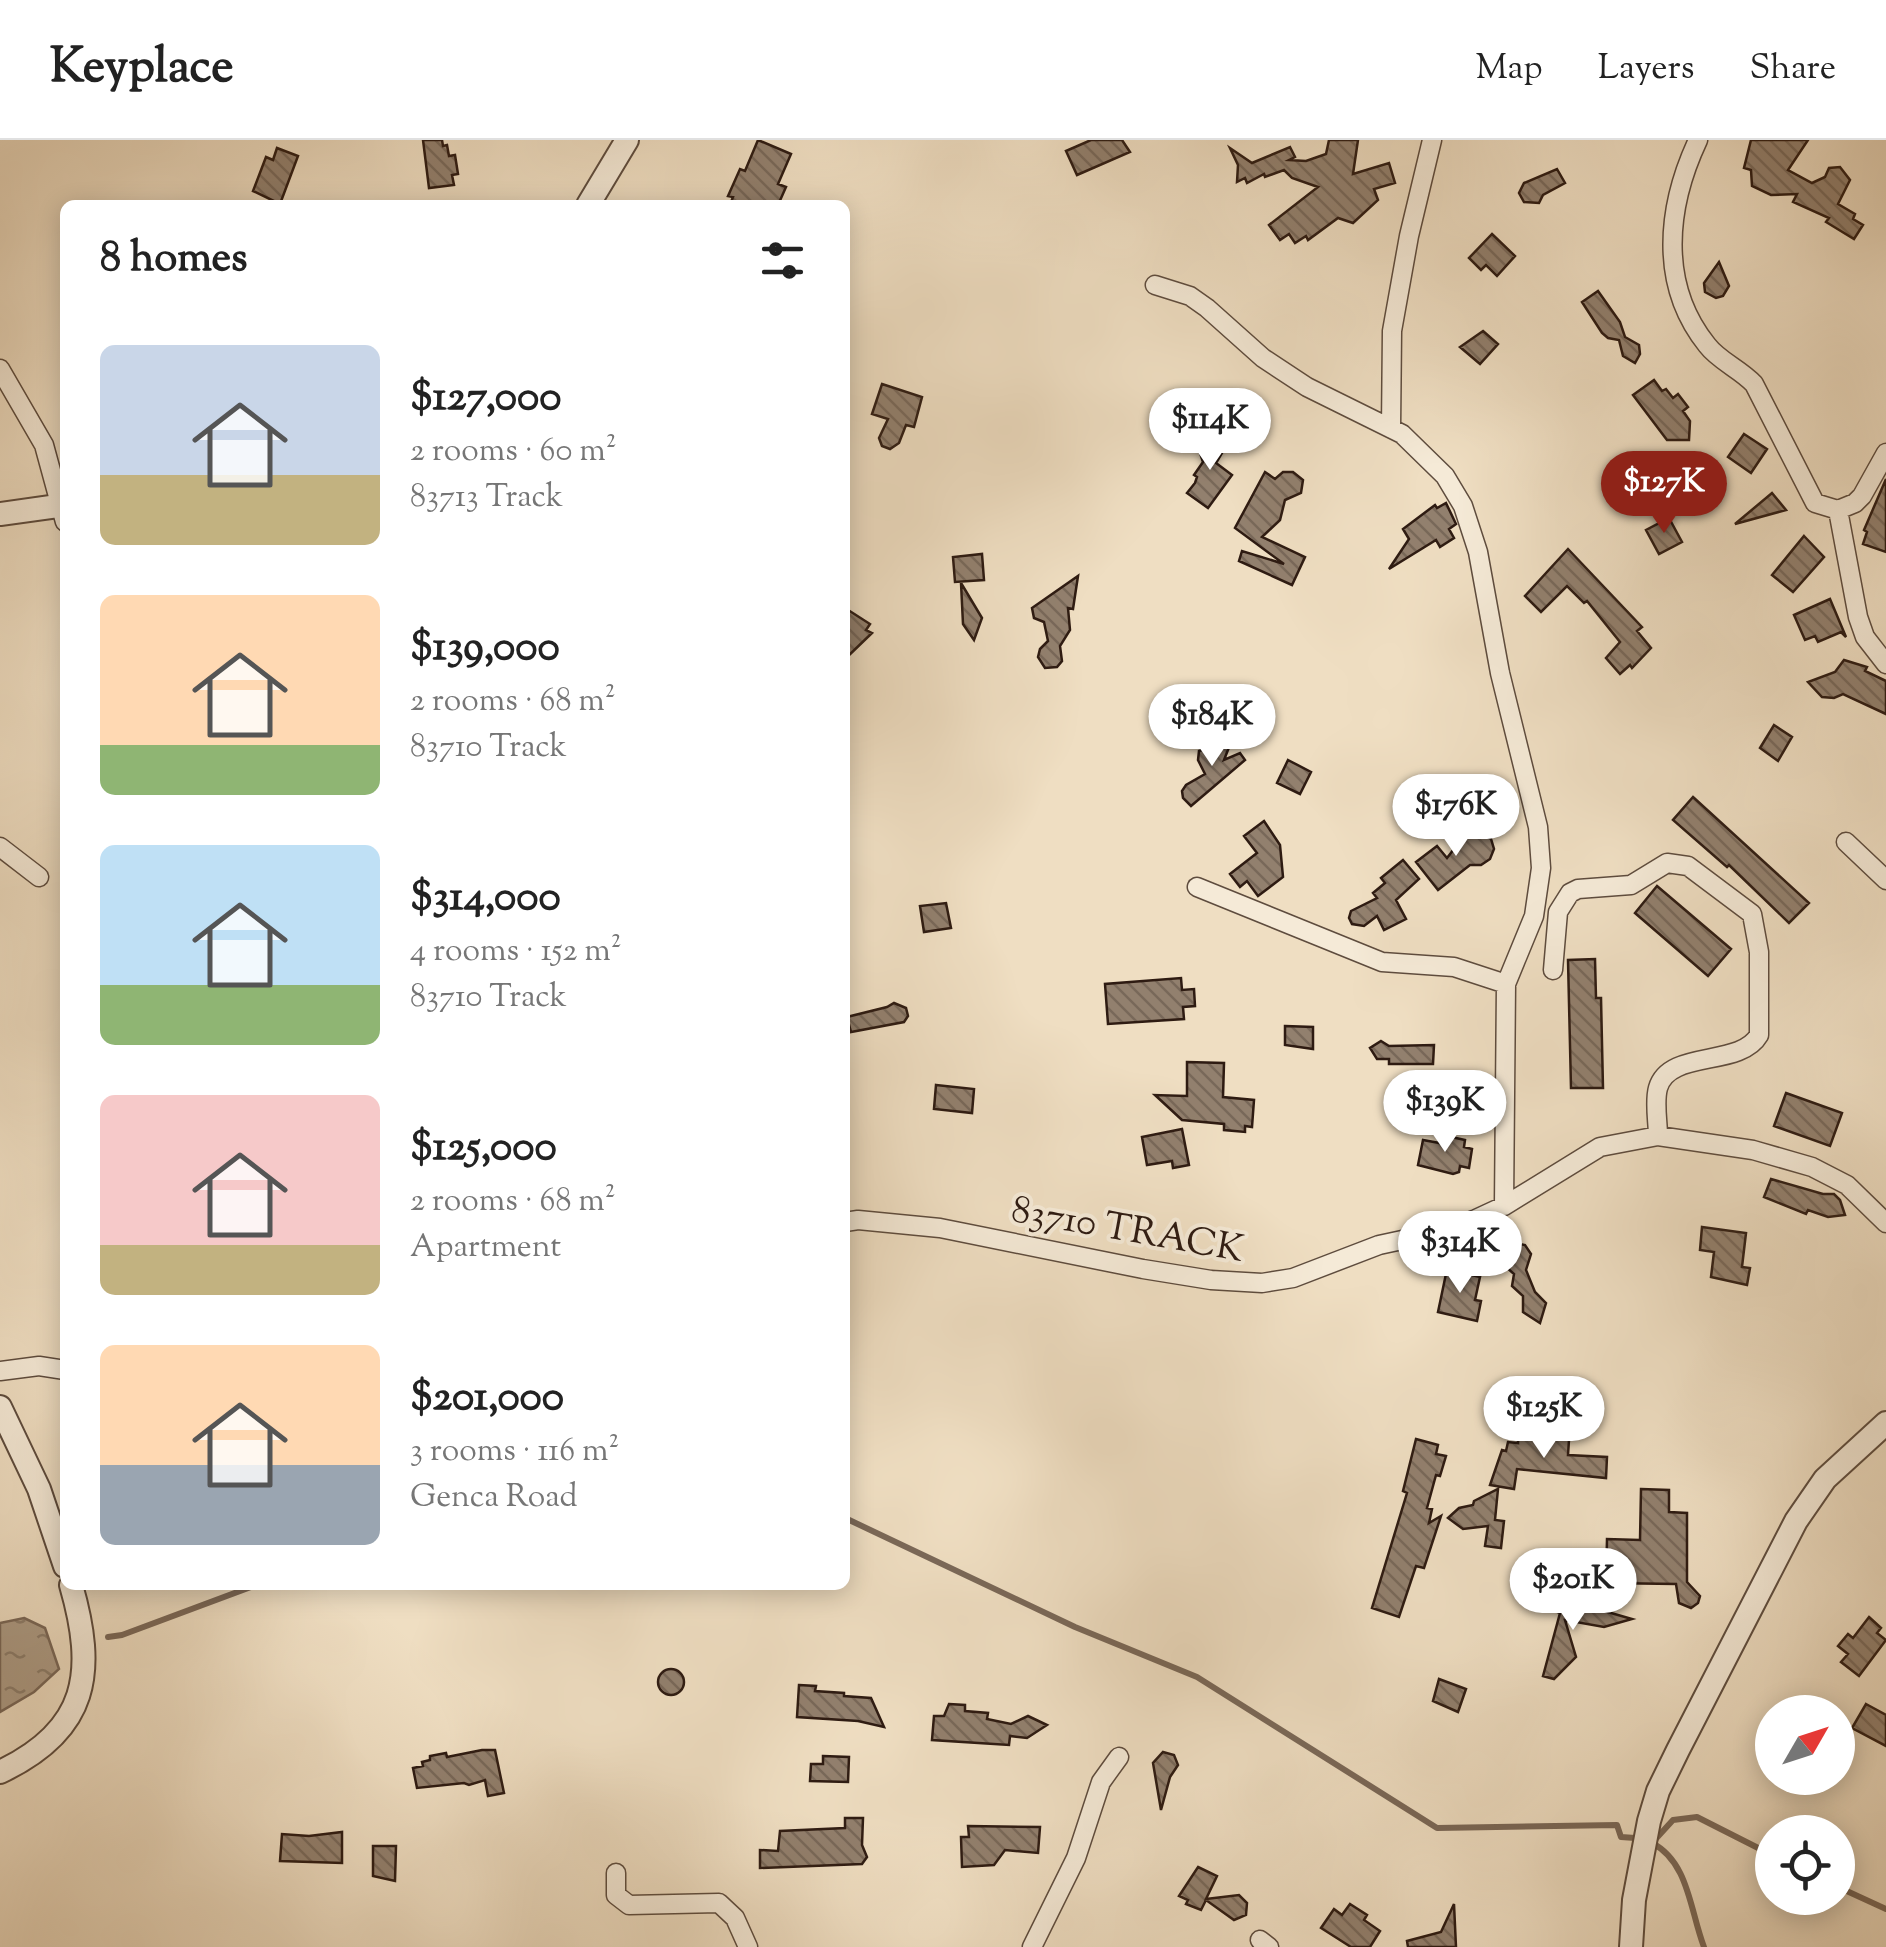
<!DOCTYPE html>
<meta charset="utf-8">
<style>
body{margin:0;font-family:"Sorts Mill Goudy",serif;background:#f6f6f6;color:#222;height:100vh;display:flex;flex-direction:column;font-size:38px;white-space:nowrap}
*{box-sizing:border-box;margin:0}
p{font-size:32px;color:#767676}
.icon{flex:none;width:55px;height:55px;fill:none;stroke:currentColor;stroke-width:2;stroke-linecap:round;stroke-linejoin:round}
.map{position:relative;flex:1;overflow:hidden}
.panel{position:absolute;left:60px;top:60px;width:790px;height:1390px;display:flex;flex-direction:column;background:#fff;border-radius:15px;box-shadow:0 5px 25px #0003}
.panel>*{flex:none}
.needle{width:65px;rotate:51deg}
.tools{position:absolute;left:1755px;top:1555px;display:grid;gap:20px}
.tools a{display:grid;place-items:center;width:100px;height:100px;border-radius:50%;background:#fff;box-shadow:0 5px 25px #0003;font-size:50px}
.price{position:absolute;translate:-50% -85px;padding:0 22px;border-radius:35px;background:#fff;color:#222;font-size:32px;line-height:65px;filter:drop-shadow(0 2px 5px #0008)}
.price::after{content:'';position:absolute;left:50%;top:60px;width:30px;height:22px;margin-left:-15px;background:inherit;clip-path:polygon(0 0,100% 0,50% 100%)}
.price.current{background:#8f2418;color:#fff}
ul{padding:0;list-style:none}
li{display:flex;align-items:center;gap:30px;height:250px;padding:0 40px}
li span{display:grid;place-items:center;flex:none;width:280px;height:200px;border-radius:15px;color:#555}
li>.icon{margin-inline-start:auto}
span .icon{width:120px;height:120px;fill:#fffc;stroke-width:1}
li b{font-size:42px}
h2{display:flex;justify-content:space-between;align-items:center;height:120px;padding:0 40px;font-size:42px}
header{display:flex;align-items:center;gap:60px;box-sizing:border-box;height:140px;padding:0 50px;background:#fff;border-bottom:2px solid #e0e0e0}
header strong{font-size:48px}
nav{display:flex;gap:55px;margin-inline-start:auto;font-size:35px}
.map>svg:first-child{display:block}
.water{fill:url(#water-ripples);stroke:#7a6858;stroke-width:2.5}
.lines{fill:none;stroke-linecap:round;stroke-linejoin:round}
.stream{stroke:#7a6858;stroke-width:6}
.building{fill:url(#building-back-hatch);stroke:#2e1b12;stroke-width:2.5}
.minor-casing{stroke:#5e4c3e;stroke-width:21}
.tertiary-casing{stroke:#5e4c3e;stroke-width:26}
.minor{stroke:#f5ead7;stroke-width:18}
.tertiary{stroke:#f5ead7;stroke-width:22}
.labels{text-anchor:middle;stroke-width:8;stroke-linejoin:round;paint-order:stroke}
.street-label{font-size:38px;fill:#2e1b12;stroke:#f5ead7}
</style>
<header>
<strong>Keyplace</strong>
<nav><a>Map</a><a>Layers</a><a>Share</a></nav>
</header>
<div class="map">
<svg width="1886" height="1807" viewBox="0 0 1886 1807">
<defs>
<pattern id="water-ripples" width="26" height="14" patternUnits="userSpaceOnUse" patternTransform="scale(2.5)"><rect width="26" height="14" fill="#ad9c86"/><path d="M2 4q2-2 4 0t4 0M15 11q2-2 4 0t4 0" fill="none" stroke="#8d7e6c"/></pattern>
<pattern id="building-back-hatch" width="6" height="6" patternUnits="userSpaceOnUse" patternTransform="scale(2.5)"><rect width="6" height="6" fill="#92806e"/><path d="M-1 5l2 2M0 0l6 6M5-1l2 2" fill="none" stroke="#786859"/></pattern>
</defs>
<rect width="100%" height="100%" fill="#efdec2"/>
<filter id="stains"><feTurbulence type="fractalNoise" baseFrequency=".002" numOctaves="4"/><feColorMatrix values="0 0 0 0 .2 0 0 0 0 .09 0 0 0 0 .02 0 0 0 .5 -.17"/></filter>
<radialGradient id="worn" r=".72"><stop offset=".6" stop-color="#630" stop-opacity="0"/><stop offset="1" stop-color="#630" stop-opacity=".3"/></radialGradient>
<path class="water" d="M24,1478L45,1488L59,1529L34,1552L0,1572V1483Z"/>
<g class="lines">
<path class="stream" d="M845,1378L1075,1487L1197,1537L1437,1688L1617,1685L1621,1697L1635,1698
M108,1497L122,1495L256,1445
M1838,1747L1886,1769
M1704,1807C1690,1771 1689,1722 1652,1703L1673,1680L1697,1677L1772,1715"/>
</g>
<path class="building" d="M423,0H442L443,6L447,5L449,16L455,15L458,34L452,35L454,45L429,48Z
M758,0L791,14L778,44L786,47L778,65H730L733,57L728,56L740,29L745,31Z
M1091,0H1122L1130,12L1077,35L1066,11Z
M1329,0H1358L1353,34L1389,23L1395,43L1374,49L1378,60L1353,83L1338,78L1308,100L1306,96L1295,103L1289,94L1280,100L1269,85L1318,47L1292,38L1284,30L1265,37L1264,34L1247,43L1245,38L1237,42L1238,25L1230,8L1252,23L1290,7L1295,17L1289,20L1306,21L1326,14Z
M1751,0H1808L1788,30L1812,43L1825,37L1829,28L1840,27L1850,40L1838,64L1855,74L1853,79L1863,85L1854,99L1826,82L1829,78L1793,62L1797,54L1771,55L1752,46L1751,30L1744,28Z
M277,8L298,16L280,64L253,51L266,17L273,20Z
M1557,29L1565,43L1543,55L1539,63L1524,62L1519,53L1524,43Z
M1492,94L1515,116L1497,136L1486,125L1481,130L1469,118Z
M1719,122L1729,146L1723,156L1716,158L1705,152L1704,143Z
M1598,151L1620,182L1625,197L1639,205L1640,214L1635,223L1623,216L1619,200L1608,198L1602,193L1582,162Z
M1483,191L1498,204L1480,224L1460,207Z
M1654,240L1662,251L1666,249L1673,258L1678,254L1688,267L1683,271L1690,281L1689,300H1667L1633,255Z
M882,244L922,257L914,287L906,285L899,303L890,309L882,306L879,298L888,279L872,274Z
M1744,294L1767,309L1751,333L1728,317Z
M1221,297L1222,313L1216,323L1232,335L1208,368L1187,353L1195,343L1197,337L1194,335L1203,322L1199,310L1201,302L1208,298Z
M1265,332L1275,339L1283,332H1293L1303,340L1301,353L1285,360L1280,380L1262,397L1305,417L1292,445L1239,421L1242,411L1284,424L1235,388Z
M1886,339V412L1863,404L1867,392L1864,390Z
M1772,353L1786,370L1735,384Z
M1446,363L1456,384L1449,389L1454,398L1440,407L1436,400L1389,429L1409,399L1403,389L1435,365L1437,368Z
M1669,378L1682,402L1659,414L1646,390Z
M1804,396L1824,417L1793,452L1772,435Z
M1568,409L1642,487L1637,491L1651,508L1632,528L1630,525L1620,534L1606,518L1620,502L1587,461L1584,463L1567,446L1541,472L1525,456Z
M982,414L984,440L955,442L953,417Z
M1078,436L1073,469L1068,468L1070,490L1060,506L1062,521L1057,527L1045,528L1038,517L1040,509L1048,501L1044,482L1034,478L1032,468Z
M961,443L982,478L974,500L963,484Z
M1830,459L1846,497L1841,492L1818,502L1815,496L1805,500L1794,475Z
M845,468L870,484L866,490L872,493L845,519Z
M1844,520L1867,527L1865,531L1886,541V574L1843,554L1834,558L1822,557L1808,542L1835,532Z
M1774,585L1792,597L1778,621L1760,608Z
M1237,587L1224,620L1240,613L1245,620L1191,666L1183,658L1182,651L1186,645L1205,634L1198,620L1199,611L1212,607Z
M1288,620L1311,632L1300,654L1277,643Z
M1693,657L1809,763L1789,783L1729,725L1727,727L1673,680Z
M1264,681L1280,705L1283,737L1258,756L1247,741L1240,747L1230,734L1257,713L1244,696Z
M1475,691L1491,699L1494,709L1490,719L1481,725H1470L1438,750L1416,722L1437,706L1447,718L1464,696Z
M1403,720L1419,739L1396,760L1406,779L1384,790L1377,776L1364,786L1352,784L1349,778L1351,771L1377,758L1373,753L1385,743L1381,738Z
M1657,746L1731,809L1708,836L1635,773Z
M946,763L951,788L924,792L920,766Z
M1595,819L1596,858H1601L1603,948H1571L1568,820Z
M1181,838L1182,850L1194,849L1195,866L1183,867L1184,879L1108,884L1105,844Z
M894,863L906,868L908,876L904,882L851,892L847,877L887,867Z
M1285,886L1313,887V909L1285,905Z
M1381,901L1389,906L1434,905L1433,924H1389V919H1377L1370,908Z
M1187,922L1224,923L1223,957L1254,960L1252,987L1245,986V992L1224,990V984L1182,980L1155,955L1187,956Z
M936,945L974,949L972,973L934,969Z
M1786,953L1842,973L1830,1006L1774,986Z
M1182,989L1189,1025L1173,1028L1172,1021L1147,1025L1142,997Z
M1447,996L1465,1000L1464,1007L1472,1009L1469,1028L1460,1026L1459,1032L1453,1034L1418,1025L1423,1000L1445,1004Z
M1771,1039L1823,1054H1834L1840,1060L1845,1075L1828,1077L1808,1070L1806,1074L1764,1057Z
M1702,1087L1746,1093L1742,1127L1750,1128L1747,1145L1711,1137L1714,1112L1700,1110Z
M1515,1103L1525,1105L1531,1114L1526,1130L1535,1152L1546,1163L1540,1183L1523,1172V1156L1512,1146L1514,1134L1505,1126L1499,1113Z
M1447,1129L1480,1137L1475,1160L1481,1161L1477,1181L1438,1172Z
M1518,1295L1569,1300L1568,1315L1607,1317L1606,1338L1517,1329L1514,1349L1490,1345L1502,1310L1506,1311L1508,1302L1518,1303Z
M1416,1299L1438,1305L1436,1314L1446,1316L1440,1336L1436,1335L1427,1368L1432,1369L1429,1383L1441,1376L1424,1428L1416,1426L1399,1477L1372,1468L1407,1353L1403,1351Z
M1498,1349L1495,1380L1504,1381L1501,1408L1485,1406L1488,1386L1463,1389L1448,1378L1459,1368L1473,1365L1474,1361Z
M1641,1349L1669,1350V1372L1687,1373V1442L1700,1456L1698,1463L1691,1468L1679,1463L1676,1444L1606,1443L1607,1399L1640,1400Z
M1559,1458L1632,1479L1604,1487L1565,1480L1576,1517L1554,1539L1543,1536L1560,1473L1555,1471Z
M1869,1477L1881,1488L1877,1493L1886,1500L1859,1536L1841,1522L1848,1514L1838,1506L1848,1494L1853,1498Z
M658 1542a13 13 0 1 1 26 0a13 13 0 1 1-26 0Z
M1439,1539L1466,1549L1458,1572L1433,1561Z
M799,1545L816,1546L815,1551L844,1553V1556L871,1558L884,1587L858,1581L797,1577Z
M949,1564L965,1565V1571L988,1573L987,1579L1011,1584L1028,1576L1047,1585L1027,1598L1010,1596L1009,1605L932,1600L934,1576H944Z
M1866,1564L1886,1575V1606L1852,1588Z
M482,1610H495L504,1653L488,1656L485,1640L469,1645L464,1643L417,1648L413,1628L423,1626L422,1622L430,1620V1616L446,1613L447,1617Z
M1163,1612L1174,1615L1178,1625L1170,1637L1161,1670L1153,1623Z
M823,1616L849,1617L848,1642L810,1641L811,1624H823Z
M845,1678H863L862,1705L867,1717L862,1724L760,1728V1710L778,1711L780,1691L845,1688Z
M968,1686L1040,1687L1038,1713L1005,1710L994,1725L962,1727L961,1697H969Z
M342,1692V1723L280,1721L282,1694L309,1696Z
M373,1706H396L395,1741L373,1736Z
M1198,1727L1217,1736L1206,1759L1239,1755L1247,1763L1246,1775L1234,1780L1206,1760L1201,1770L1186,1764L1188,1760L1179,1756Z
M1350,1764L1367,1775L1364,1780L1380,1791L1370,1807H1351L1321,1788L1334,1769L1342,1775Z
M1454,1764L1456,1807H1408L1407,1801L1441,1792Z"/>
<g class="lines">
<defs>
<path id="minor" d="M1698,0C1667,66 1658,144 1707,205C1719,221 1740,229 1754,244L1815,363L1838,370L1855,363L1862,356L1886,313
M1155,145L1190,156L1207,168L1263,218L1307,247L1402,294L1445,336L1463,366L1478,412L1500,533L1538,687L1541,728L1534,776L1506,844L1504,1066
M0,229L44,305L65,382
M1391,288L1392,191L1409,96L1432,0
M1838,370L1858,477L1865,497L1886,524
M1846,702L1886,740
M0,707L39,737
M1197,747L1382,822L1454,827L1506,844
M1553,830L1558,772L1570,753L1578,749L1631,745L1667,723L1688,726L1752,774L1759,812V895C1740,928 1669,909 1658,948C1654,962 1658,982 1658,996
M845,1082L858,1080L940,1088L1143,1129L1211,1140L1262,1143L1293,1138L1379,1105L1444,1091L1476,1079L1504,1066L1600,1007L1658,996L1753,1010L1812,1027L1847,1045L1886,1083
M0,1231L39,1226L65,1230
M616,1733V1755L629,1765L719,1763L735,1778L748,1807
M1260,1800L1269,1807
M1032,1807L1076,1718L1101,1642L1119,1617"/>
<path id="tertiary" d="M588,65L627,0
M0,374L65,365
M0,1267L39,1349L65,1426
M0,1632C89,1590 96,1532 71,1445
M1631,1807L1634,1760L1649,1681L1658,1651L1678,1610L1796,1381L1825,1339L1886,1283"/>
</defs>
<use href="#minor" class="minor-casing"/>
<use href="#tertiary" class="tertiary-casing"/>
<use href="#minor" class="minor"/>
<use href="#tertiary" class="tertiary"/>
</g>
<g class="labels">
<g class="street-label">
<text transform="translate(1128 1088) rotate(10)" y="13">83710 TRACK</text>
</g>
</g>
<rect width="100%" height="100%" filter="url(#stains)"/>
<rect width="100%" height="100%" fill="url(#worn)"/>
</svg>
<div class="tools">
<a><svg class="needle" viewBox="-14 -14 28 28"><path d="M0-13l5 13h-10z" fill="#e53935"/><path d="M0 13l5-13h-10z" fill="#767676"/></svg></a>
<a><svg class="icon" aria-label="locate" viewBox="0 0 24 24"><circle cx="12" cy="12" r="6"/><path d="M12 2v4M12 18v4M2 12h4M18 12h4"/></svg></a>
</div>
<b class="price" style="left:1210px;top:333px">$114K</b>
<b class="price current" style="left:1664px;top:396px">$127K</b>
<b class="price" style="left:1212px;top:629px">$184K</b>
<b class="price" style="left:1456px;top:719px">$176K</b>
<b class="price" style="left:1445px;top:1015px">$139K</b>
<b class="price" style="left:1460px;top:1156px">$314K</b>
<b class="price" style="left:1544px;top:1321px">$125K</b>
<b class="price" style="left:1573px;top:1493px">$201K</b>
<section class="panel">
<h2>8 homes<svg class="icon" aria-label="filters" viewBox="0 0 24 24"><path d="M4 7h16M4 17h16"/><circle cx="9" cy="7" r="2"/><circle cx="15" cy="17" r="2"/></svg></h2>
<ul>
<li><span style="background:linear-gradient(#c9d6e8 65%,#c2b280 0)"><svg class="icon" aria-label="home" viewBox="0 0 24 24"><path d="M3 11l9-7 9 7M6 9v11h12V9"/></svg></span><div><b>$127,000</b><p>2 rooms · 60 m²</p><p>83713 Track</p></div></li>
<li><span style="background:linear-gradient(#ffd9b3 75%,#8fb573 0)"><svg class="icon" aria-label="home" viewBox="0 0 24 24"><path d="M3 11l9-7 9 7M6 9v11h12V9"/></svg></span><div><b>$139,000</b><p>2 rooms · 68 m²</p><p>83710 Track</p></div></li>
<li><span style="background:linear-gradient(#bfe0f5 70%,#8fb573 0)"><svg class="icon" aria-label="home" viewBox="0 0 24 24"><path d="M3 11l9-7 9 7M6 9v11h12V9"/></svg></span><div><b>$314,000</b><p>4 rooms · 152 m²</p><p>83710 Track</p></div></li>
<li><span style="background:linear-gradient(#f6c9c9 75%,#c2b280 0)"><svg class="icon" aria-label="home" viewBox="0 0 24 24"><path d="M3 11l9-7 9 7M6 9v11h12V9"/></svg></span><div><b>$125,000</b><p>2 rooms · 68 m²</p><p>Apartment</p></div></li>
<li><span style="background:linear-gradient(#ffd9b3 60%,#9aa5b1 0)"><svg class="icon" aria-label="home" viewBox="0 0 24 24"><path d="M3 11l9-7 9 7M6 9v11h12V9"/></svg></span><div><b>$201,000</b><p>3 rooms · 116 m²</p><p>Genca Road</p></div></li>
</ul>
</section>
</div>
